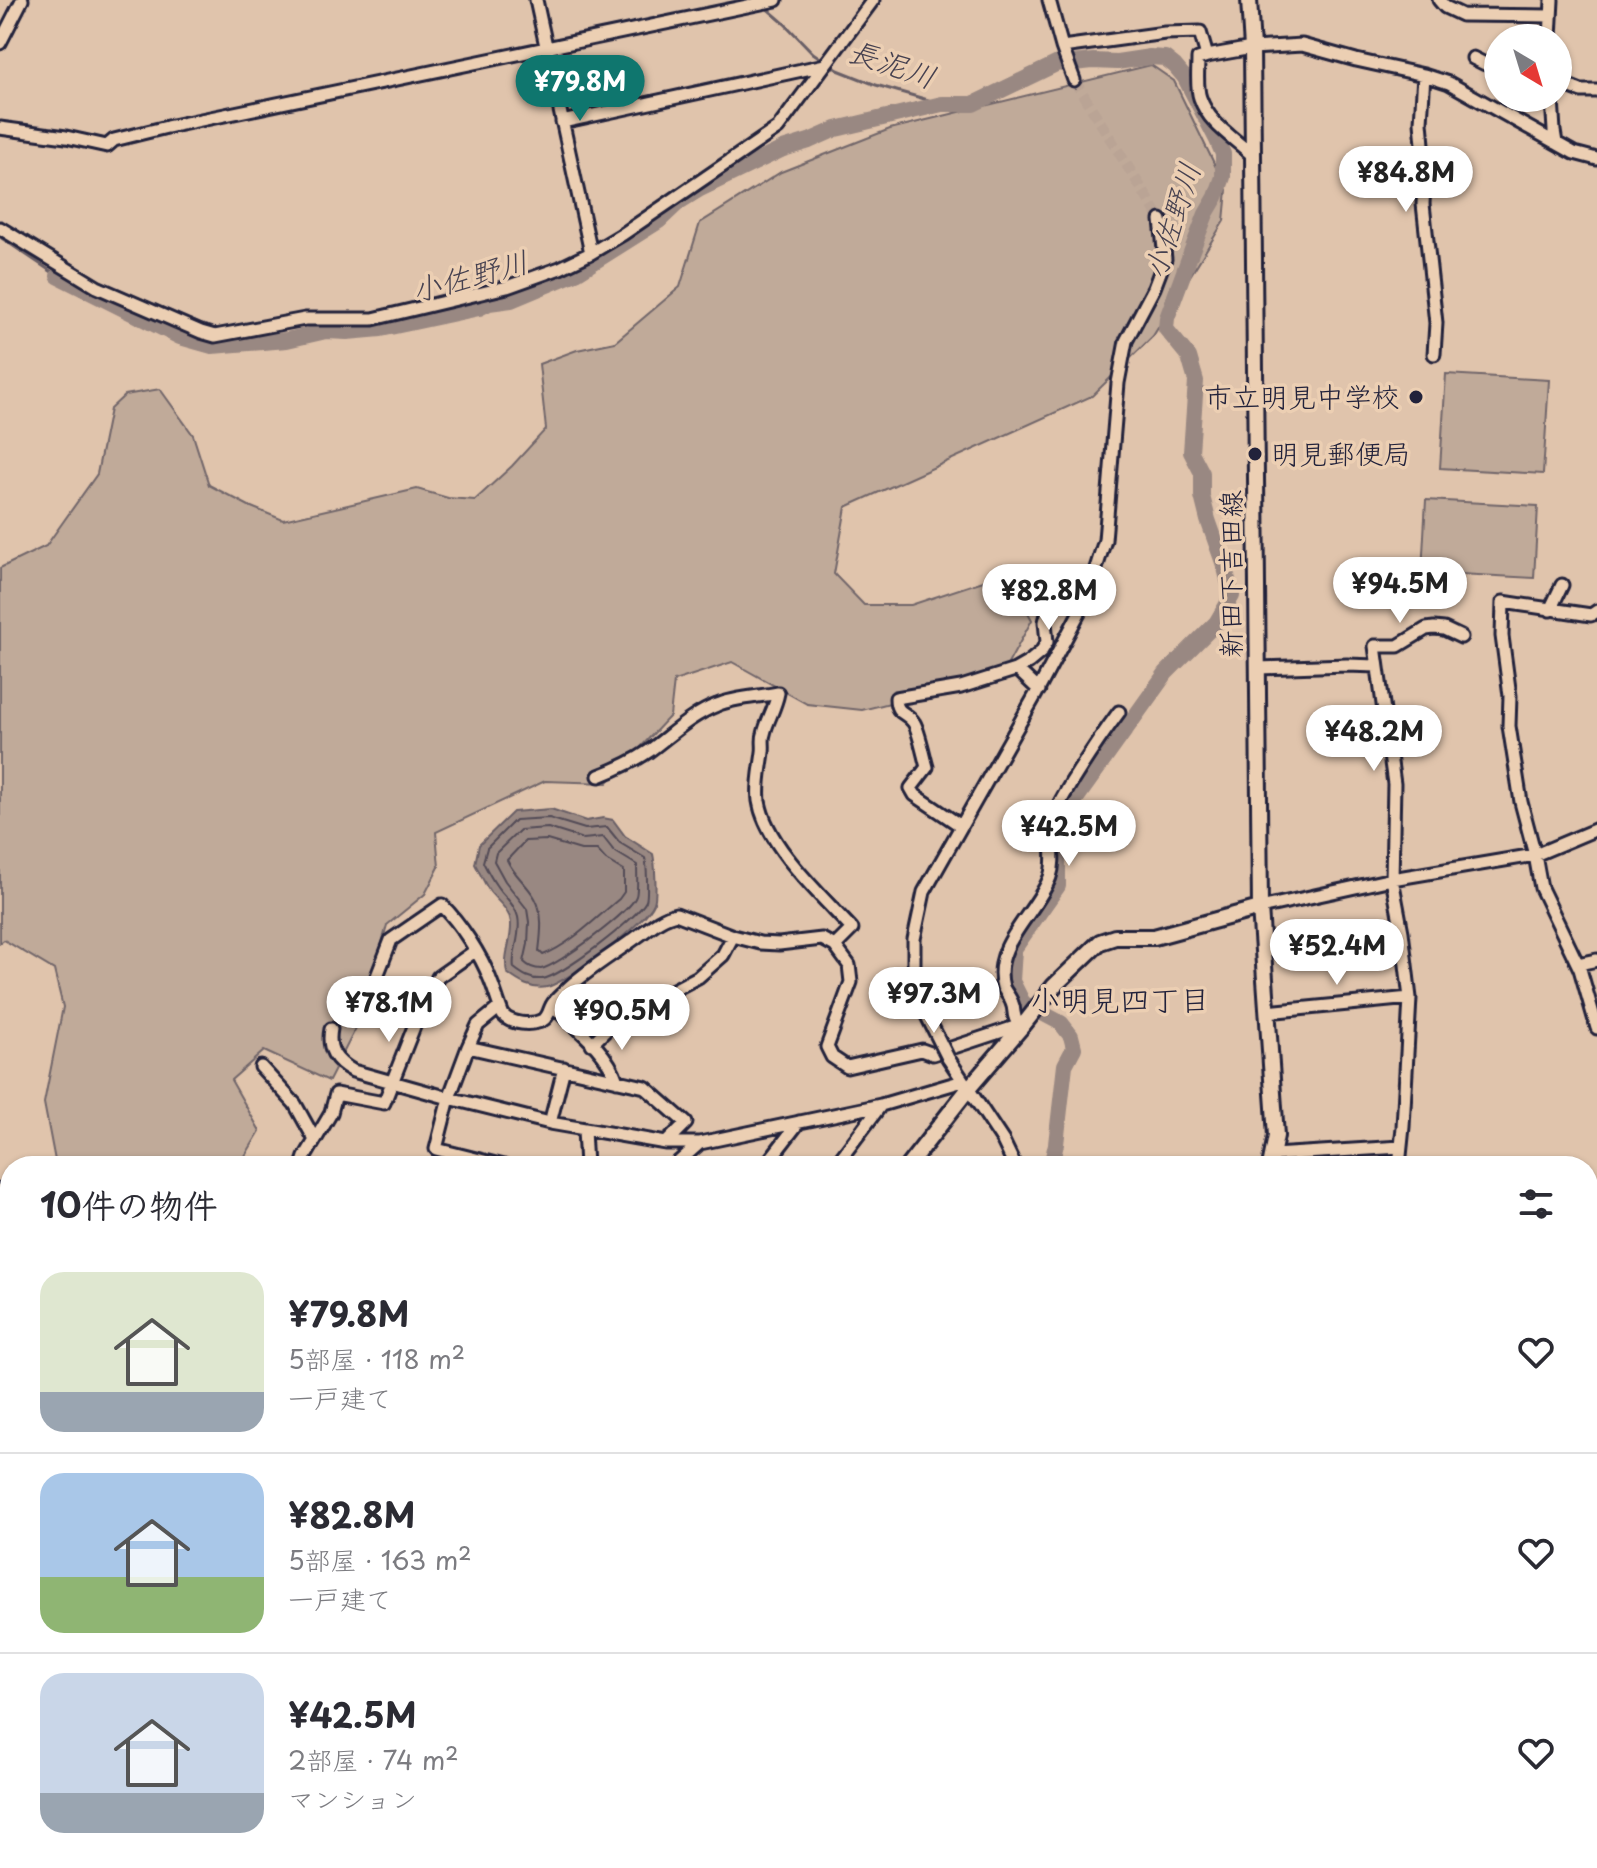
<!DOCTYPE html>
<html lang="ja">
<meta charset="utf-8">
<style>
body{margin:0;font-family:"Playpen Sans","Klee One",sans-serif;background:#f7f7f7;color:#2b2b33;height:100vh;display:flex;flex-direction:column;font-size:30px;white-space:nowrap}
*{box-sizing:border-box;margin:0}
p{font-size:26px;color:#7c7c81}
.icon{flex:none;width:44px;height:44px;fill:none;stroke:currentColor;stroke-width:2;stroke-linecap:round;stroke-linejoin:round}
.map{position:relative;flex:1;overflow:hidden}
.panel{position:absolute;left:0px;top:1156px;width:1598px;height:712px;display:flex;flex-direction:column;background:#fff;border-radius:32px 32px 0 0;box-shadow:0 2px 6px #0004}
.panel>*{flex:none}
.needle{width:52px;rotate:142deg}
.tools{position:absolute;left:1484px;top:24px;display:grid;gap:16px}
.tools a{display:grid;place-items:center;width:88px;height:88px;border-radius:50%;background:#fff;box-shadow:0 2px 6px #0004;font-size:40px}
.price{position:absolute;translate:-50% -68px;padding:0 18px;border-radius:28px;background:#fff;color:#222;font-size:26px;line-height:52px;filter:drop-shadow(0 2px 4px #0008)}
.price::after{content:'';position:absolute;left:50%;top:48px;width:24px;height:18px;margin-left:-12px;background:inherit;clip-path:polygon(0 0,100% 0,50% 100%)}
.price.on{background:#0f766e;color:#fff}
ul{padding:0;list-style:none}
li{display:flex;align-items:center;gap:24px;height:200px;padding:0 40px}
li+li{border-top:2px solid #e1e1e2}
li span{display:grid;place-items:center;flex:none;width:224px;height:160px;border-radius:24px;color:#555}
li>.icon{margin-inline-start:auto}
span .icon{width:96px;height:96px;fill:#fffc;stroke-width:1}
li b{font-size:34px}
h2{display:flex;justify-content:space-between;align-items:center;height:96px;padding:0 40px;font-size:34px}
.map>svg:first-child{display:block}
.green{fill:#c0aa99;stroke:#71666a;stroke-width:2}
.water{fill:#998882;stroke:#695f66;stroke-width:2}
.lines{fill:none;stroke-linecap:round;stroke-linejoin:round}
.shore{stroke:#524b57;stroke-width:2}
.stream{stroke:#695f66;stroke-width:3}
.river{stroke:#998882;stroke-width:16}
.minor-tunnel{stroke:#baa495;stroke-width:11;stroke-dasharray:11 5.5;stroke-linecap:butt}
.minor-casing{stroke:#22223b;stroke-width:17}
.major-casing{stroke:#22223b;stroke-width:20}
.minor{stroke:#eccfb3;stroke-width:11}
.major{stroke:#eccfb3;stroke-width:14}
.minor-bridge-casing{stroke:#22223b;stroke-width:17;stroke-linecap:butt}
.minor-bridge{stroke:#eccfb3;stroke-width:11}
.poi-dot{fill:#22223b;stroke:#eccfb3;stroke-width:3}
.labels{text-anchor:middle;stroke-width:7;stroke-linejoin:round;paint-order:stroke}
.poi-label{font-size:28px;fill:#22223b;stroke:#eccfb3;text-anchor:end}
.street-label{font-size:28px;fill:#22223b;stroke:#eccfb3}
.water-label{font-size:30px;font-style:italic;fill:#464150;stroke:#eccfb3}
.neighbourhood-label{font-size:30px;fill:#22223b;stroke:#eccfb3}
</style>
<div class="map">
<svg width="1597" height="1868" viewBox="0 0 1597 1868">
<rect width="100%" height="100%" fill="#e0c4ac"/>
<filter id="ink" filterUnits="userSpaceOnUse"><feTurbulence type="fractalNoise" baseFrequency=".0125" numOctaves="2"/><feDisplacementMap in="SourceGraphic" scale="16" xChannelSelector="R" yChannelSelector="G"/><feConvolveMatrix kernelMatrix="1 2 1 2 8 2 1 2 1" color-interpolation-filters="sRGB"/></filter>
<g filter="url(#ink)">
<path class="green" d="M1151,65L1174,81L1227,190L1224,221L1153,336L1092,396L846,507L834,574L864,605H911L995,577L1014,586L1032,620L1002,675L862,710L807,704L732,662L674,681L670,716L607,783L545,781L436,832L439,867L425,894L387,925L360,1020L329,1081L264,1051L231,1080L260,1131L239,1166H56L44,1103L63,1007L54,970L4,940L0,943V568L46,546L97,474L110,409L125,395L160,389L193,435L209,485L249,506L283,520L417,489L448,498L475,500L512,466L546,429L539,364L577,350L615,342L680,287L700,223L781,172L890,129Z
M1446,374L1549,380L1543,474L1440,468Z
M1426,500L1538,506L1534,578L1422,572Z
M1141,1858H1178L1195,1862L1198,1868H1094L1096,1864Z"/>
<path class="water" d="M551,809L586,821L603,818L613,820L625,836L653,854C655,863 657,896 654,903C646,923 568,982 547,987C531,990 519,982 507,973C503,954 512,942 511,923C510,910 498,902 490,892C484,883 480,873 475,864L479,845L513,812Z"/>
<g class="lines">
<path class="shore" d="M549,818L585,829L607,827L620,843L645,858C647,865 648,895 646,901C638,918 561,977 542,979C531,980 523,975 514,968C511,954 522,935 518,917C515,904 503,896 496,885C491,878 487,870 483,862L487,848L515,820Z
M548,828L583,839L603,837L614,851L637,865C637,871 638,891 636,896C632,911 556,967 541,969C534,969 529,967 524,962L528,944L529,922L527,909L505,881L494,861L496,853L520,830Z
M547,840L581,850H597L606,860L624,871V892L619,899C597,917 570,945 543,955L539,951C541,934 544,914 535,898C527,884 514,875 507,860L525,841Z"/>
<path class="stream" d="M763,5L785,24L813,53L838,70L876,85L942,104
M0,237L58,276"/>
<path class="river" d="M58,276L180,337L212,346L287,340L326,331L347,332L381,329L479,308L489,303L511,300L578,272L659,221L679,202L700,189L783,149L809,141L836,129L942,104H973L1058,63L1064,64L1093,61L1117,62L1150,57L1165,58L1175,66L1185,78L1217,140L1223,154V177L1216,197L1206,214L1192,250L1167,318L1166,329L1189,357L1196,381L1191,452L1202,473V496L1208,520L1225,568L1232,596L1216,623L1166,673L1076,799L1058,845V886L1014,949L1012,981L1023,1003L1061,1023L1071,1036L1074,1048L1065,1065L1056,1144L1051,1166
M1225,1858L1236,1868
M130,1868L138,1858"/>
<path class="minor-tunnel" d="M1074,80L1161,220"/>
<defs>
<path id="minor" d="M536,0L591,253
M1049,0L1062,47L1074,80
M1439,0L1445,7L1462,15L1551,16
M1550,38L1552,0
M0,43L22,0
M1062,47L1165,33L1200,32L1207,56L1198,59C1198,71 1196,87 1200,98C1209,124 1233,137 1252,155
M1207,56L1252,48L1302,45L1356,60L1424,75L1449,83L1574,153L1597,159
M1473,58L1485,64L1498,65
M1424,75L1421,122L1425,167L1423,204L1436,323L1434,354
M1558,82L1581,91H1597
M1552,98L1554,131L1556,143
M562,122L825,65
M0,128L66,137L107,146L114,140L167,127L776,0
M0,228L97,287L201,332L215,336L305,319H373L507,287L560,268L591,253L623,234L778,128L873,0
M1550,610L1562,585
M1597,611L1591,615L1503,602L1502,636L1510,696L1509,726L1521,802L1535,855L1541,888L1580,969L1597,1028
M1258,668L1347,665L1377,666
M1015,670L1029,662L1041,652L1047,642L1045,622L1051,599
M599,776C617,769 633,762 649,751C671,735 691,715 717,705C736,697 758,697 778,693C775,709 767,720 764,734C762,739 764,746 763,752C761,769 757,784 759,801C766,846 822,896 852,929L835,946
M961,826L915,795L911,788L927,767C924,757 919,731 914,723C907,711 896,716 896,698L961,687L1015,670L1019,671L1039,690
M1260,908L1392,879L1535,855L1597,829
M1578,964L1597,960
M552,1005C575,1027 607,1050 617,1081
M500,1007L478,1025L468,1047L449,1098L436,1149L504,1166
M1267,1012L1410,998
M926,1014L919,995L914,966V939L924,892L1036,694L1086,600L1105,540L1118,383L1126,341L1154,288L1165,259L1161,220
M417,1019L367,1002L391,940L442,905C460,923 481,955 490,979C495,991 498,1003 503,1015C511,1024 531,1026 543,1020C549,1017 549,1010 552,1005C555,1000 561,995 565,991C585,971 611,956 634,939C647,930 661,917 676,914L733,936L760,943L779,944L822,939L835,946L849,965L851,982L827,1047L832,1057L847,1067L922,1050L933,1054L1024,1024
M1019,1025C1011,1014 1016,1012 1012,1003C1010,997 1005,992 1003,987C991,945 1037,913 1050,877C1057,857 1048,836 1054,816C1058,804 1065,794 1071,783C1086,759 1102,735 1119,712
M331,1029C327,1049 335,1061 353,1071L449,1098L550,1123L666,1143H700L881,1105L963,1081
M592,1044L620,1016L630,1013L698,977L723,955L733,936
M468,1047L645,1087L686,1123L666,1143
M948,1058L1003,1141L1015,1166
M261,1067L295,1104L315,1140
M550,1123L564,1068
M584,1130L586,1166
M1273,1155L1401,1147
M302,1166L305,1157L331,1113L336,1094L384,1103L417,1019L438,977L475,951
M674,1166L700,1143
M765,1166L799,1122
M835,1166L881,1105
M1399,1166L1403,1127L1410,998L1402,932L1392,879L1394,784L1375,646H1398L1426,629L1434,628L1444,629L1461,637
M0,1190L10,1211
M0,1430L10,1436
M1588,1432L1597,1431
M1588,1462L1597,1472
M1588,1526L1597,1562
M0,1538L10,1539
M0,1693L10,1687
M354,1858L357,1868
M600,1858V1868
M681,1858L684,1868
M791,1858L792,1868
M1308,1858L1319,1868
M221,1868L239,1858
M473,1868L490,1858"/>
<path id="major" d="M1249,0L1252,48L1260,908L1276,1136L1270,1166
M908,1166L969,1088L1024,1024L1054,986L1100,942L1115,937H1154L1260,908
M1588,1749L1597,1750
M0,1806L10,1800
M0,1820L10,1839
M20,1858L25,1868"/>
</defs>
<use href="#minor" class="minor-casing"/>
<use href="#major" class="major-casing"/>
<use href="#minor" class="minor"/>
<use href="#major" class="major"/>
<defs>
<path id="minor-bridge" d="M926,1014L948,1058"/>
</defs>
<use href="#minor-bridge" class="minor-bridge-casing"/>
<use href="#minor-bridge" class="minor-bridge"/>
</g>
</g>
<g class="poi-dot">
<circle cx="1416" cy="397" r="8"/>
<circle cx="1255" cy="454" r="8"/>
</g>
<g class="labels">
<g class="poi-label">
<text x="1400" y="407">市立明見中学校</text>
<text x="1271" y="464" text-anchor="start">明見郵便局</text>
</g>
<g class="street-label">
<text transform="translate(1231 574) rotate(-90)" y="10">新田下吉田線</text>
</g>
<g class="water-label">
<text transform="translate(892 65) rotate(19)" y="10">長泥川</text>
<text transform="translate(1173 221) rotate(-72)" y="10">小佐野川</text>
<text transform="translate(470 277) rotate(-15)" y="10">小佐野川</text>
</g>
<g class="neighbourhood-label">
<text x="1120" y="1011">小明見四丁目</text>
</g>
</g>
</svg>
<div class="tools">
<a><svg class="needle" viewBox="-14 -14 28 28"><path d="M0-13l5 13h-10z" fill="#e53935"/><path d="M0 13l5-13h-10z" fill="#7c7c81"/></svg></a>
</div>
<b class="price on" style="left:580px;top:123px">¥79.8M</b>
<b class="price" style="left:1406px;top:214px">¥84.8M</b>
<b class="price" style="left:1400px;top:625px">¥94.5M</b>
<b class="price" style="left:1049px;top:632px">¥82.8M</b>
<b class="price" style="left:1374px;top:773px">¥48.2M</b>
<b class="price" style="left:1069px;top:868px">¥42.5M</b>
<b class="price" style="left:1337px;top:987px">¥52.4M</b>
<b class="price" style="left:934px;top:1035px">¥97.3M</b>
<b class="price" style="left:389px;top:1044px">¥78.1M</b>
<b class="price" style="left:622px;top:1052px">¥90.5M</b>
<section class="panel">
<h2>10件の物件<svg class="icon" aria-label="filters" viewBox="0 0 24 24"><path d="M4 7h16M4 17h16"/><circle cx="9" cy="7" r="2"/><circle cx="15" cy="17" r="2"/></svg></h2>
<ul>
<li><span style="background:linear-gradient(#dfe7d0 75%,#9aa5b1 0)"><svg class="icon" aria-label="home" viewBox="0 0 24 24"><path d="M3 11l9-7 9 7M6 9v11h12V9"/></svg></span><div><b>¥79.8M</b><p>5部屋 · 118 m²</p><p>一戸建て</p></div><svg class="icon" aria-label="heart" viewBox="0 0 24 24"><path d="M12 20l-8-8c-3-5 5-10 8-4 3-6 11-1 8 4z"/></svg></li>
<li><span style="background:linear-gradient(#a9c7e8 65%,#8fb573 0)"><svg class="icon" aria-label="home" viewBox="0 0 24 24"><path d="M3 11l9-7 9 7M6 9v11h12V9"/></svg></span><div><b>¥82.8M</b><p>5部屋 · 163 m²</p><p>一戸建て</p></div><svg class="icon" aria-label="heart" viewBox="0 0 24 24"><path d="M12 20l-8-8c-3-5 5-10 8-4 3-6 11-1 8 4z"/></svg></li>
<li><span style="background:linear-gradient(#c9d6e8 75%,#9aa5b1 0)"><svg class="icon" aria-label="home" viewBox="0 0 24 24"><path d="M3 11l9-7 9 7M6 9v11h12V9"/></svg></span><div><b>¥42.5M</b><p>2部屋 · 74 m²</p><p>マンション</p></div><svg class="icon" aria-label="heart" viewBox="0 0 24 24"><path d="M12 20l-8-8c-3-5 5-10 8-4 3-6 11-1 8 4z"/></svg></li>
</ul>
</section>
</div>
